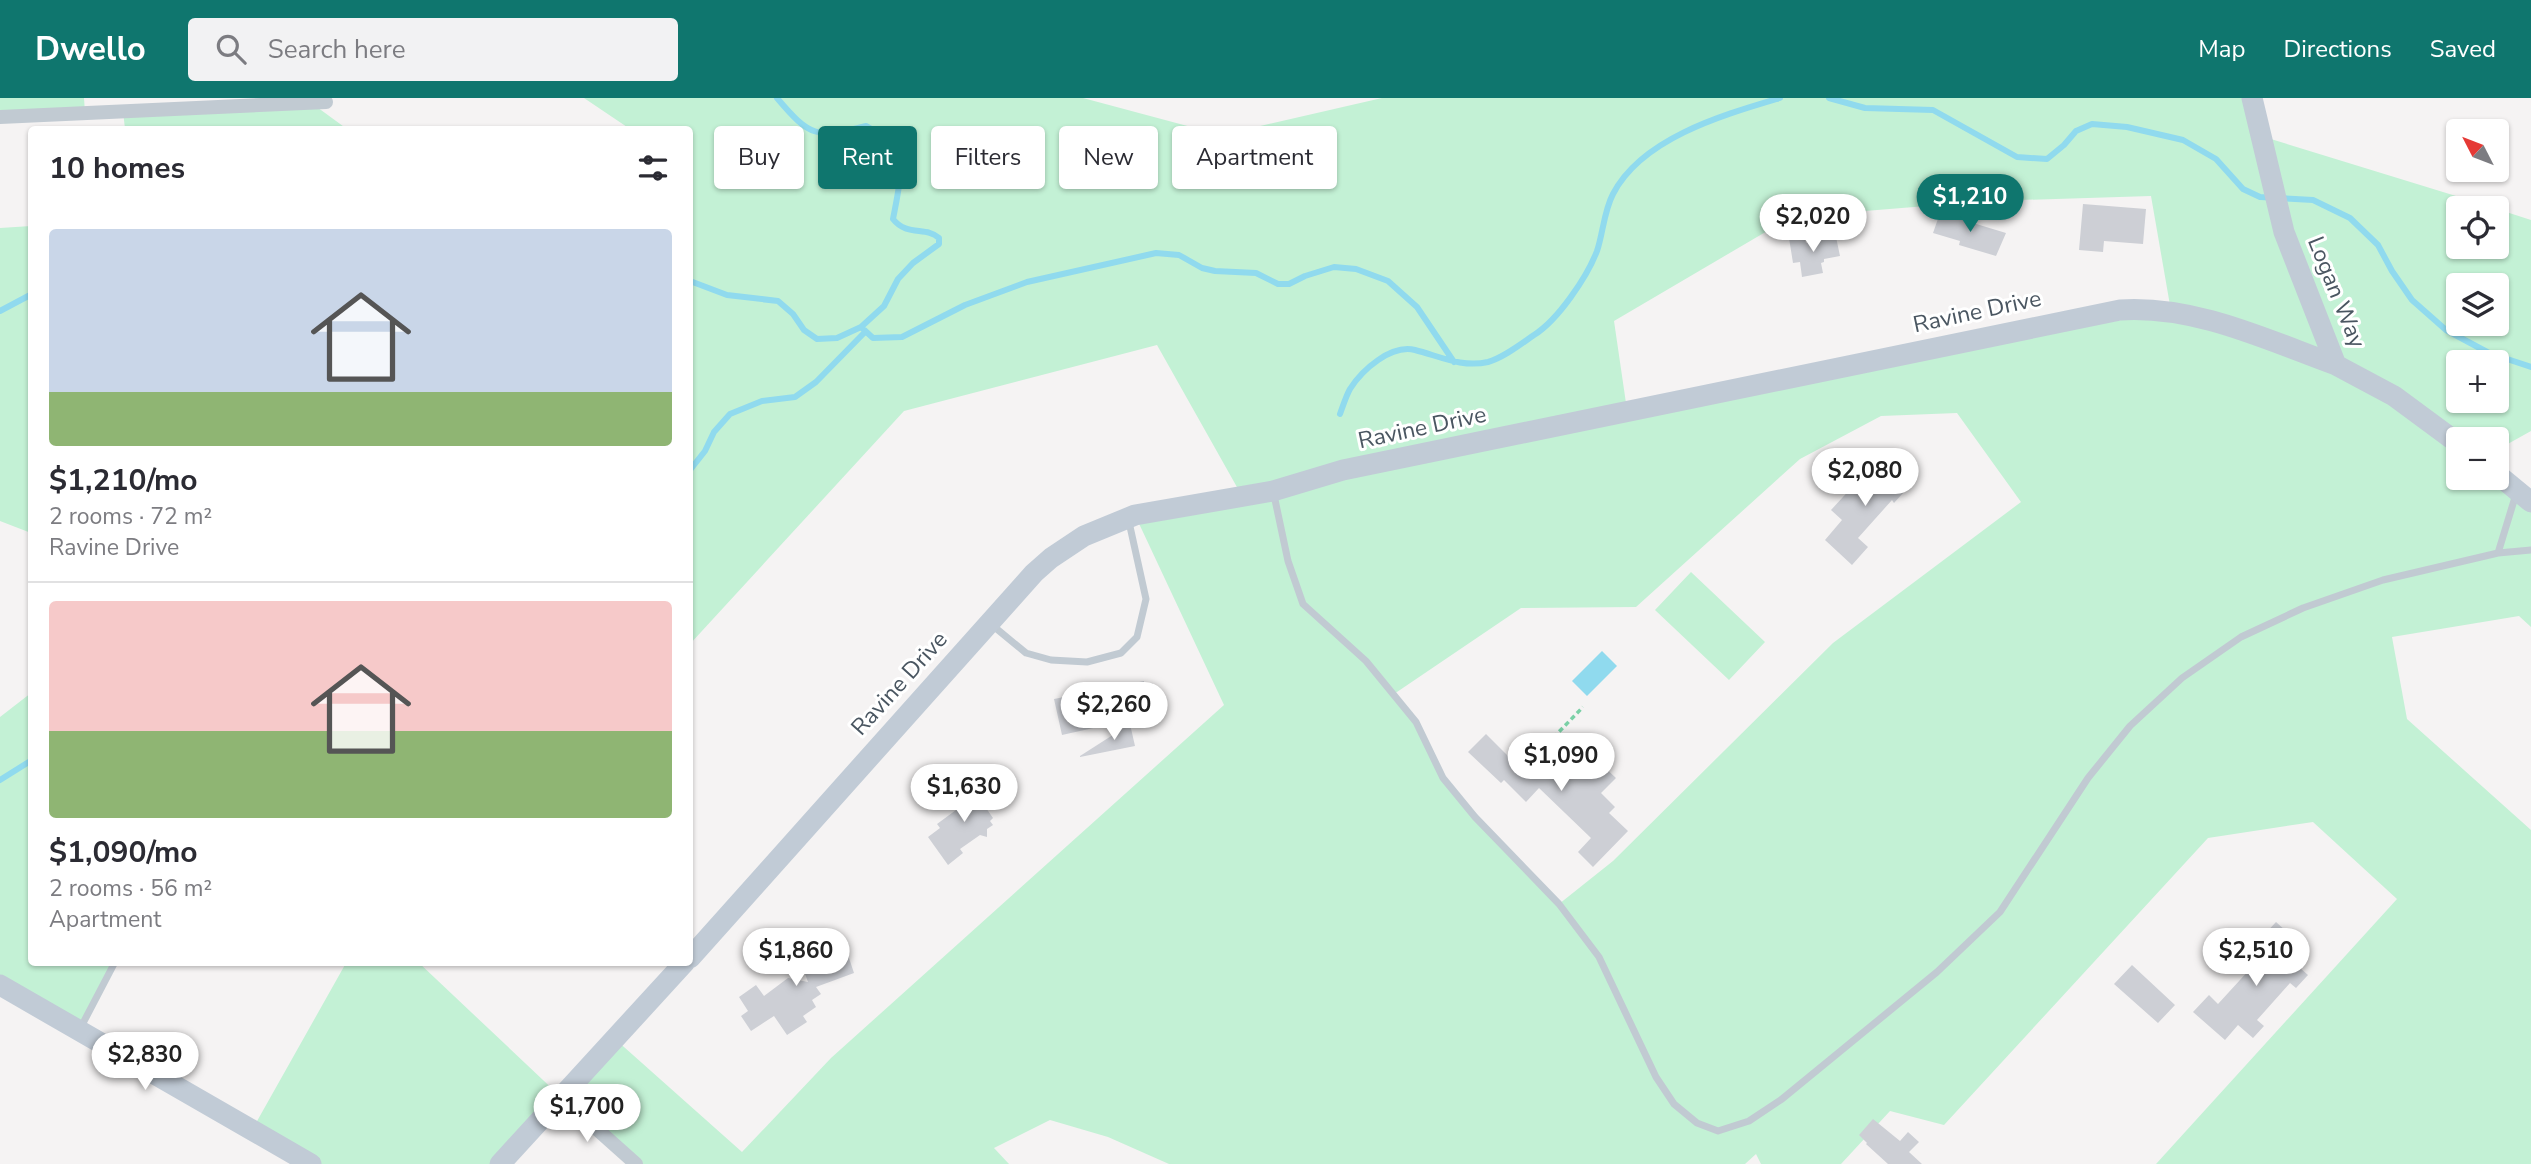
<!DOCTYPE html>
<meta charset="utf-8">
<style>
body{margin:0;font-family:"Nunito Sans",sans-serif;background:#f2f2f3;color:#2b2b33;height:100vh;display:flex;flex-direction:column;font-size:26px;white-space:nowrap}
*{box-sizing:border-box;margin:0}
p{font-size:23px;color:#7c7c81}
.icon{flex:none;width:38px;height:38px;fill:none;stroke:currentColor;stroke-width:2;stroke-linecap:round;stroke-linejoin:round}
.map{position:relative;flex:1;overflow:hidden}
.sheet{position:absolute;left:28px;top:28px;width:665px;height:840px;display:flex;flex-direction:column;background:#fff;border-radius:7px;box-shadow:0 2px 5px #0004}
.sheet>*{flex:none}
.top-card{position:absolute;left:714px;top:28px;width:665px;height:63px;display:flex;gap:14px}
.needle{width:46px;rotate:312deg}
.fabs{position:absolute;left:2446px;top:21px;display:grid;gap:14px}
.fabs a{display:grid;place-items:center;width:63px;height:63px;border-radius:7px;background:#fff;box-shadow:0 2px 5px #0004;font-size:35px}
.price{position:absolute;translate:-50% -60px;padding:0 16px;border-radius:24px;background:#fff;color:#222;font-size:23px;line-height:46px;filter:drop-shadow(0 2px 4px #0008)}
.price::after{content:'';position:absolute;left:50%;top:42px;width:21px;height:16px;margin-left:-10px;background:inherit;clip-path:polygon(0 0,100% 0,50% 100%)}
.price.active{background:#0f766e;color:#fff}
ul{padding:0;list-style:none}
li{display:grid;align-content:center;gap:14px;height:371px;padding:0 21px}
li+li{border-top:2px solid #e1e1e2}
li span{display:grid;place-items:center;height:217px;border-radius:7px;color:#555}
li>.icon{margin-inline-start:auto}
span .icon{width:126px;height:126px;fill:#fffc;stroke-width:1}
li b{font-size:30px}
h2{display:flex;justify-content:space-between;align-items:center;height:84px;padding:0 21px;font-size:30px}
.tag{padding:0 24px;border-radius:7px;background:#fff;box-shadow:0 2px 5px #0004;font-size:24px;line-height:63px}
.tag.active{background:#0f766e;color:#fff}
header{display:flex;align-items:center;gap:42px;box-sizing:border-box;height:98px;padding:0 35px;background:#0f766e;color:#fff}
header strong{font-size:33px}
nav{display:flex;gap:38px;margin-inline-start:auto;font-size:24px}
.search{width:490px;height:63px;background:#f2f2f3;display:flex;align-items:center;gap:18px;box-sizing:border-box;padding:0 24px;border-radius:7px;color:#7c7c81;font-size:26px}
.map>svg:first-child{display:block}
.green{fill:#c3f1d5;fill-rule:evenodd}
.water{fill:#90daee}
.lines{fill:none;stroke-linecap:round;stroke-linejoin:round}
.stream{stroke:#90daee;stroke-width:6}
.building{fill:#cdcfd5}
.path{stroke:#7ad0a6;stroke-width:3.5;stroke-dasharray:5 3.5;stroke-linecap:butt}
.lane{stroke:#c1cad2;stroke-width:7}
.street{stroke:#c1cad2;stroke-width:14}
.secondary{stroke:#c1cbd6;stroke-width:21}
.labels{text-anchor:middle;stroke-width:6;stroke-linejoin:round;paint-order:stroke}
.street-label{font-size:23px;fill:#4a5661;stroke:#fff}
</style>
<header>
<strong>Dwello</strong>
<div class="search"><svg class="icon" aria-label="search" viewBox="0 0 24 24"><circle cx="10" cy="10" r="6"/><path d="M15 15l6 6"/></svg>Search here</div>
<nav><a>Map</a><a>Directions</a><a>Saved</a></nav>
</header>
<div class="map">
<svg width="2531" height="1066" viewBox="0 0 2531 1066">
<rect width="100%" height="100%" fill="#f5f3f3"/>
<path class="green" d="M0,0H84L85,15L0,19Z
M584,0H1083L1221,37L1382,0H2252L2261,38L2495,110H2459V149H2497V111L2531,122V333L2497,352V341H2459V380H2497L2531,404V529L2519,518L2392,539L2407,621L2531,732V1066H2156L2397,801L2313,724L2208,740L1944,1027L1890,1013L1841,1066H1761L1756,1056L1745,1066H1169L1108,1039L1050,1022L994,1050L1009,1066H636L561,999L500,1066H311L252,1032L346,865L418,864L561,999L615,941L742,1054L831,960L1224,607L1135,417L1242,398L1157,247L904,313L690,546V32L630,31ZM2151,98L2171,213L1627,312L1614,223L1791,119L1988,103ZM2459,187H2497V226H2459ZM2459,264H2497V303H2459ZM1957,315L2021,404L1833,545L1613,763L1559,806L1443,680L1416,624L1394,596L1521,510L1636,509L1800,361L1881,318Z
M310,4L347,31H125L123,13Z
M31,128H32L31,435L0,423V130Z
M1691,474L1765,544L1729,582L1655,512Z
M31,595L32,864L115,865L79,932L0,887V619Z"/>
<path class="water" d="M1602,553L1617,568L1587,598L1572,583Z"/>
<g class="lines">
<path class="stream" d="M777,0C810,39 817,41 866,28C910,52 901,79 893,121C907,139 926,128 939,140V146L913,165L898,181L884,208L861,229
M1829,0L1865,10L1933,12L2017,59L2047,61L2064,47L2076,33L2092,26L2127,29L2183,42L2216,61L2243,91L2260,99L2313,102L2350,120L2378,147L2392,173L2412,202L2446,232L2489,255L2531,269
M690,183L727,197L778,203L793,216L804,232L817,241L837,240L861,229L873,240L902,239L965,207L1027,184L1156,155L1179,157L1202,170L1215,173L1256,175L1278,186H1289L1305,178L1334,169L1356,171L1388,183L1417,209L1454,264
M0,213L32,196
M1340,316C1343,308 1346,298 1350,291C1362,272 1391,246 1415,252C1439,258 1462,270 1488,264C1503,260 1521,246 1534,237C1558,222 1587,179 1597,153C1603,135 1604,113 1613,96C1642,40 1723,17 1780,0
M690,372L705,353L714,334L730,316L762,303L795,299L816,284L864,235
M0,682L32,662"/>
</g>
<path class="building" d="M2083,106L2146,111L2143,146L2104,143L2103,154L2079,152Z
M1940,115L2006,135L1996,158L1959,147L1960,143L1933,135Z
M1804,136L1806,145L1836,139L1840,158L1824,161V164L1821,165L1823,175L1802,179L1800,164L1793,165L1789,140Z
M1878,361L1896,376L1899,373L1912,385L1894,405L1892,402L1858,440L1868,449L1852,467L1825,442L1842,422L1831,412Z
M1144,583V587L1153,585L1159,611L1149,613L1150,617L1138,620L1062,637L1054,601Z
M1130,626L1135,648L1080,659V658Z
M1486,636L1522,672L1543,650L1564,670L1570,664L1584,678L1598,663L1616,680L1601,695L1615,709L1609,715L1628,733L1593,769L1578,754L1591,740L1539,690L1526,704L1504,682L1501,685L1468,654Z
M984,684L997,702L986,710L993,720L990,723L993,727L987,731V739L980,737L960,751L963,755L948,767L928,739L940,730L937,726L971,701L967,696Z
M2276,824L2303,848L2291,862L2308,877L2296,890L2290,885L2257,922L2264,928L2253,940L2238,927L2225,942L2193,914L2209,897L2218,906L2272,847L2262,839Z
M815,832L825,862L847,854L854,875L816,889L821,896L812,902L816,909L803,918L807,924L787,937L774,918L751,933L741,918L748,913L739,899L756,887L764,898L788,880L808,884L792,840Z
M2132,867L2175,907L2158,925L2114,886Z
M1873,1021L1900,1043L1908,1034L1919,1044L1909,1054L1922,1066H1888L1866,1046L1867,1045L1859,1037Z"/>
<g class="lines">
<path class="path" d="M1553,659L1560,653L1552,641L1583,609"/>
<path class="lane" d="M2516,396L2498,455L2531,452
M1274,397L1288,463L1303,506L1366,563L1416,624L1443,680L1475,719L1559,806L1599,859L1656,979L1674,1006L1697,1025L1718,1033L1749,1023L1782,1001L1937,874L2000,814L2088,680L2130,628L2182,580L2241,539L2303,510L2383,482L2498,455
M992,527L1026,555L1051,562L1087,564L1121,555L1137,539L1146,501L1129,424
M81,929L115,864"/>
<path class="street" d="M0,19L326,4
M561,999L636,1066"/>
<path class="secondary" d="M2252,0L2284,134L2336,267L2394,298L2459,346
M2497,376L2531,404
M690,860L1034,475L1051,460L1084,438L1135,417L1273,393L1343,372L2120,212C2195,207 2267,242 2336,267
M0,887L311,1066
M500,1066L685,864"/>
</g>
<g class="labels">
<g class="street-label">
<text transform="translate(2337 194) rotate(68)" y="8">Logan Way</text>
<text transform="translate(1977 213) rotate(-12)" y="8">Ravine Drive</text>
<text transform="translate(1422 329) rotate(-12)" y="8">Ravine Drive</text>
<text transform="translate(899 585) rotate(-48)" y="8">Ravine Drive</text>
</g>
</g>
</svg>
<div class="fabs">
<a><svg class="needle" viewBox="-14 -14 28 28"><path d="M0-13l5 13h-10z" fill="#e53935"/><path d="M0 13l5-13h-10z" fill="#7c7c81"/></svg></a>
<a><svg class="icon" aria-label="locate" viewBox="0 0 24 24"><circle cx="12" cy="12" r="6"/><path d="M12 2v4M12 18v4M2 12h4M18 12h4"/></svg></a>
<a><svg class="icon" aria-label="layers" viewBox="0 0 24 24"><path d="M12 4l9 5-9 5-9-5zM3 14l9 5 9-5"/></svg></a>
<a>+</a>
<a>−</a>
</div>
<b class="price active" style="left:1970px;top:136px">$1,210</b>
<b class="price" style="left:1813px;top:156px">$2,020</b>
<b class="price" style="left:1865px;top:410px">$2,080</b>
<b class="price" style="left:1114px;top:644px">$2,260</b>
<b class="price" style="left:1561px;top:695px">$1,090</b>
<b class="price" style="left:964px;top:726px">$1,630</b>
<b class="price" style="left:796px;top:890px">$1,860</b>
<b class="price" style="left:2256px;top:890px">$2,510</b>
<b class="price" style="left:145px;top:994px">$2,830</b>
<b class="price" style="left:587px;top:1046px">$1,700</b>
<div class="top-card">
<a class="tag">Buy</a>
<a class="tag active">Rent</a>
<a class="tag">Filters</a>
<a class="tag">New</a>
<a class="tag">Apartment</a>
</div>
<section class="sheet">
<h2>10 homes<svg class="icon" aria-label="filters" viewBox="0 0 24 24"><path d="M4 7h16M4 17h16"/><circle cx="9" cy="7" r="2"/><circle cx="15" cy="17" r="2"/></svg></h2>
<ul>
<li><span style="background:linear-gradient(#c9d6e8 75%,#8fb573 0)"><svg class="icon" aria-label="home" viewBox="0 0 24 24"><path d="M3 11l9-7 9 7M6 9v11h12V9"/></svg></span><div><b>$1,210/mo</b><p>2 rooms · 72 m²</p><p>Ravine Drive</p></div></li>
<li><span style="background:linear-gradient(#f6c9c9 60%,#8fb573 0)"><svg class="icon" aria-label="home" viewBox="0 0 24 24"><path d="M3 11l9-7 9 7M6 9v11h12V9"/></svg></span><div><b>$1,090/mo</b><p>2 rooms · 56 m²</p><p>Apartment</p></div></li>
</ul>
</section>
</div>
